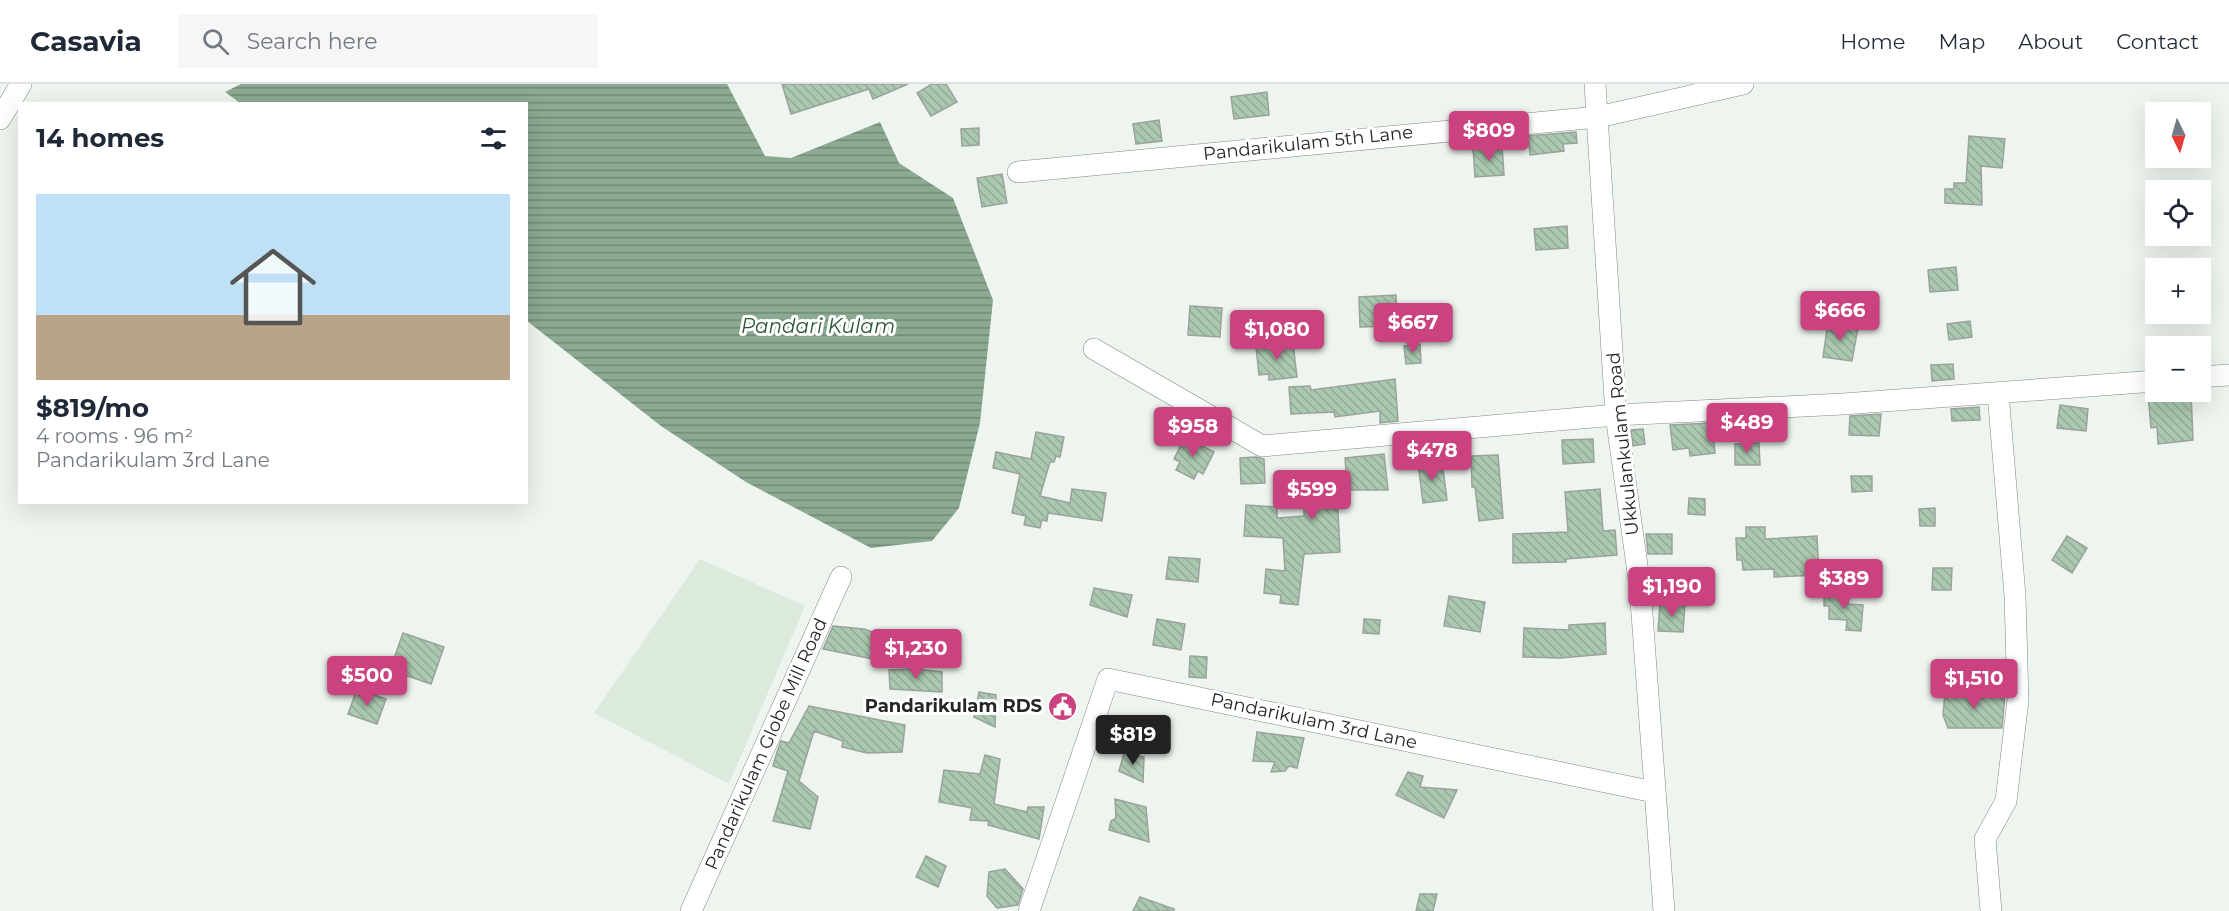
<!DOCTYPE html>
<meta charset="utf-8">
<style>
body{margin:0;font-family:Montserrat,sans-serif;background:#f6f6f7;color:#1f2937;height:100vh;display:flex;flex-direction:column;font-size:22px;white-space:nowrap}
*{box-sizing:border-box;margin:0}
p{font-size:20px;color:#747a83}
.icon{flex:none;width:33px;height:33px;fill:none;stroke:currentColor;stroke-width:2;stroke-linecap:round;stroke-linejoin:round}
.map{position:relative;flex:1;overflow:hidden}
.sheet{position:absolute;left:18px;top:18px;width:510px;height:402px;display:flex;flex-direction:column;background:#fff;border-radius:0px;box-shadow:0 6px 24px #0002}
.sheet>*{flex:none}
.needle{width:39px;rotate:175deg}
.controls{position:absolute;left:2145px;top:18px;display:grid;gap:12px}
.controls a{display:grid;place-items:center;width:66px;height:66px;border-radius:0px;background:#fff;box-shadow:0 6px 24px #0002;font-size:30px}
.price{position:absolute;translate:-50% -51px;padding:0 14px;border-radius:6px;background:#ca427f;color:#fff;font-size:20px;line-height:39px;filter:drop-shadow(0 2px 3px #0008)}
.price::after{content:'';position:absolute;left:50%;top:36px;width:18px;height:14px;margin-left:-9px;background:inherit;clip-path:polygon(0 0,100% 0,50% 100%)}
.price.active{background:#222;color:#fff}
ul{padding:0;list-style:none}
li{display:grid;align-content:center;gap:12px;height:318px;padding:0 18px}
li span{display:grid;place-items:center;height:186px;border-radius:0px;color:#555}
li>.icon{margin-inline-start:auto}
span .icon{width:108px;height:108px;fill:#fffc;stroke-width:1}
li b{font-size:26px}
h2{display:flex;justify-content:space-between;align-items:center;height:72px;padding:0 18px;font-size:26px}
header{display:flex;align-items:center;gap:36px;box-sizing:border-box;height:84px;padding:0 30px;background:#fff;border-bottom:2px solid #e0e1e3}
header strong{font-size:28px}
nav{display:flex;gap:33px;margin-inline-start:auto;font-size:21px}
.search{width:420px;height:54px;background:#f6f6f7;display:flex;align-items:center;gap:15px;box-sizing:border-box;padding:0 21px;border-radius:0px;color:#747a83;font-size:22px}
.map>svg:first-child{display:block}
.built{fill:#dbeadd}
.water{fill:url(#water-rules)}
.building{fill:url(#building-back-hatch);stroke:#9ba29c;stroke-width:1.5}
.lines{fill:none;stroke-linecap:round;stroke-linejoin:round}
.minor-casing{stroke:#818882;stroke-width:22}
.minor{stroke:#fff;stroke-width:21}
.labels{text-anchor:middle;stroke-width:6;stroke-linejoin:round;paint-order:stroke}
.street-label{font-size:18px;fill:#232624;stroke:#fff}
.poi-label{font-size:18px;font-weight:bold;fill:#232624;stroke:#fff;text-anchor:end}
.water-label{font-size:20px;font-style:italic;fill:#2a5736;stroke:#fff}
</style>
<header>
<strong>Casavia</strong>
<div class="search"><svg class="icon" aria-label="search" viewBox="0 0 24 24"><circle cx="10" cy="10" r="6"/><path d="M15 15l6 6"/></svg>Search here</div>
<nav><a>Home</a><a>Map</a><a>About</a><a>Contact</a></nav>
</header>
<div class="map">
<svg width="2229" height="827" viewBox="0 0 2229 827">
<defs>
<pattern id="water-rules" width="6" height="5" patternUnits="userSpaceOnUse" patternTransform="scale(1.5)"><rect width="6" height="5" fill="#8ca992"/><path d="M0 2.5h6" fill="none" stroke="#728977"/></pattern>
<pattern id="building-back-hatch" width="6" height="6" patternUnits="userSpaceOnUse" patternTransform="scale(1.5)"><rect width="6" height="6" fill="#abc8b0"/><path d="M-1 5l2 2M0 0l6 6M5-1l2 2" fill="none" stroke="#93ac97"/></pattern>
</defs>
<rect width="100%" height="100%" fill="#edf5ee"/>
<path class="built" d="M700,475L805,522L729,700L594,629Z"/>
<path class="water" d="M241,0H727L765,72L791,74L880,38L899,79L953,114L993,216L980,339L959,424L932,457L871,464L746,398L661,342L527,237L526,20L240,19L225,8Z"/>
<path class="building" d="M782,0H908L873,15L869,5L791,30Z
M932,0H946L957,18L931,32L917,9Z
M1267,8L1269,31L1234,35L1231,13Z
M1159,36L1162,57L1136,60L1133,40Z
M979,44V61L962,62L961,45Z
M1576,48L1577,59L1563,60L1564,67L1530,71L1528,52Z
M1969,52L2005,55L2002,84L1981,82L1982,121L1945,119V105H1954V99H1966Z
M1502,62L1504,91L1475,93L1473,64Z
M1002,90L1007,119L982,123L977,94Z
M1567,142L1568,164L1536,166L1534,145Z
M1956,183L1958,206L1930,208L1928,186Z
M1396,211L1397,242L1360,243L1359,213Z
M1190,222L1222,224L1220,253L1188,251Z
M1970,237L1972,253L1949,256L1947,240Z
M1828,238L1858,243L1852,277L1823,273Z
M1293,259L1297,293L1269,296V290L1259,291L1256,263Z
M1420,261L1421,279L1406,280L1404,262Z
M1953,280L1954,295L1932,297L1931,281Z
M1395,295L1398,337L1380,339V327L1335,333L1334,328L1291,330L1289,303L1310,302L1311,306Z
M2191,308L2193,356L2158,360L2157,343L2151,344L2148,311Z
M2060,321L2088,325L2086,347L2057,344Z
M1979,323L1980,336L1952,337L1951,325Z
M1881,330L1879,352L1849,351L1850,332Z
M1712,339L1715,369L1690,372L1689,364L1673,366L1670,341Z
M1643,345L1645,360L1633,362L1631,346Z
M1036,348L1064,353L1060,373L1056,372L1054,378H1050L1040,412L1070,419L1072,405L1106,409L1102,437L1048,429L1047,437L1042,436L1040,444L1024,441L1026,432L1012,429L1020,390L993,384L996,368L1031,375Z
M1185,353L1214,368L1203,390L1198,387L1194,395L1176,386L1180,378L1174,375Z
M1593,355L1594,378L1563,380L1562,356Z
M1759,359L1760,381H1735V360Z
M1384,370L1388,406H1337L1340,468L1304,470L1298,521L1280,519L1281,511L1264,509L1266,485L1285,487L1283,454L1244,452L1246,421L1277,423V434L1304,432V388L1346,387L1345,374Z
M1498,371L1503,434L1479,437L1475,403H1472L1471,372Z
M1256,373L1264,375L1265,399L1241,400L1240,374Z
M1442,376L1447,416L1423,419L1418,379Z
M1851,392H1872V407L1852,408Z
M1600,405L1603,447L1615,446L1617,471L1566,475V478L1513,479V450L1568,448L1565,408Z
M1689,414L1705,415V431L1688,430Z
M1935,424V442H1920L1919,425Z
M1746,443H1765V455L1817,452L1819,491L1774,493V485L1743,486L1742,476H1737L1736,454H1746Z
M1646,450H1672V470H1648Z
M2067,452L2087,464L2072,489L2052,476Z
M1169,473L1200,475L1198,498L1166,495Z
M1933,484H1952L1951,506H1932Z
M1094,504L1132,511L1127,533L1090,521Z
M1824,507L1849,508L1848,520L1863,521L1861,547L1846,546L1847,536L1829,535V522H1824Z
M1449,512L1485,518L1480,548L1444,542Z
M1660,519L1685,520L1683,548L1658,547Z
M1157,535L1185,540L1181,566L1153,561Z
M1364,535L1380,536L1379,550L1363,549Z
M1605,539L1606,570L1560,574L1523,573L1524,544L1569,546V541Z
M833,542L864,545L881,551L878,576L823,565Z
M403,549L444,563L431,600L390,586Z
M1190,572L1207,573L1206,594L1189,593Z
M914,585L942,588V608L890,605L889,586Z
M357,605L386,615L377,640L348,630Z
M1963,607L2005,609L2002,644H1948L1943,631L1945,609Z
M979,608L996,611L995,643L974,633Z
M809,622L905,641L902,668L867,669L842,663L843,657L814,647L799,697L818,713L810,745L773,737L788,687L773,682L777,668L781,657L789,659Z
M1257,648L1304,654L1297,684L1289,682L1285,687L1271,688L1275,678L1253,677Z
M1124,669L1144,673L1143,698L1119,687Z
M985,671L1000,675L994,720L1027,728L1028,723H1044L1039,755L988,741L989,737L970,736L972,724L939,718L944,686L980,690Z
M1408,688L1423,692L1420,703L1457,706L1444,734L1396,711Z
M1115,715L1146,723L1149,758L1109,746L1111,737L1116,734Z
M926,772L946,782L938,803L916,793Z
M1005,785L1023,805L1018,821L997,824L987,812L989,788Z
M1420,810H1437L1433,827H1416Z
M1140,813L1174,825V827H1133Z"/>
<g class="lines">
<defs>
<path id="minor" d="M1595,0L1616,331L1640,503L1664,827
M0,35L21,0
M1018,88L1598,33L1743,0
M1094,265L1262,362L1616,331L1843,320L2156,297
M2200,293L2229,291
M691,827L841,493
M1029,827L1108,595L1654,708
M1991,827L1985,755L2006,717L2018,616L2015,512L1998,309"/>
</defs>
<use href="#minor" class="minor-casing"/>
<use href="#minor" class="minor"/>
</g>
<defs>
<symbol id="civic-disc" viewBox="-11 -11 22 22"><circle r="9.5" fill="#ca427f" stroke="#fff"/><path d="M-.6-6.5H3V-4.5H.6V-3L4-1V1h2V6H-6V1h2V-1L-.6-3ZM-1.2 2.5V6h2.4V2.5Z" fill="#fff"/></symbol>
</defs>
<g fill-rule="evenodd">
<use href="#civic-disc" x="1046" y="606" width="33" height="33"/>
</g>
<g class="labels">
<g class="street-label">
<text transform="translate(1308 59) rotate(-6)" y="6">Pandarikulam 5th Lane</text>
<text transform="translate(1623 360) rotate(-96)" y="6">Ukkulankulam Road</text>
<text transform="translate(1314 637) rotate(12)" y="6">Pandarikulam 3rd Lane</text>
<text transform="translate(766 660) rotate(-66)" y="6">Pandarikulam Globe Mill Road</text>
</g>
<g class="poi-label">
<text x="1042" y="628">Pandarikulam RDS</text>
</g>
<g class="water-label">
<text x="818" y="249">Pandari Kulam</text>
</g>
</g>
</svg>
<div class="controls">
<a><svg class="needle" viewBox="-14 -14 28 28"><path d="M0-13l5 13h-10z" fill="#e53935"/><path d="M0 13l5-13h-10z" fill="#747a83"/></svg></a>
<a><svg class="icon" aria-label="locate" viewBox="0 0 24 24"><circle cx="12" cy="12" r="6"/><path d="M12 2v4M12 18v4M2 12h4M18 12h4"/></svg></a>
<a>+</a>
<a>−</a>
</div>
<b class="price" style="left:1489px;top:78px">$809</b>
<b class="price" style="left:1840px;top:258px">$666</b>
<b class="price" style="left:1413px;top:270px">$667</b>
<b class="price" style="left:1277px;top:277px">$1,080</b>
<b class="price" style="left:1747px;top:370px">$489</b>
<b class="price" style="left:1193px;top:374px">$958</b>
<b class="price" style="left:1432px;top:398px">$478</b>
<b class="price" style="left:1312px;top:437px">$599</b>
<b class="price" style="left:1844px;top:526px">$389</b>
<b class="price" style="left:1672px;top:534px">$1,190</b>
<b class="price" style="left:916px;top:596px">$1,230</b>
<b class="price" style="left:367px;top:623px">$500</b>
<b class="price" style="left:1974px;top:626px">$1,510</b>
<b class="price active" style="left:1133px;top:682px">$819</b>
<section class="sheet">
<h2>14 homes<svg class="icon" aria-label="filters" viewBox="0 0 24 24"><path d="M4 7h16M4 17h16"/><circle cx="9" cy="7" r="2"/><circle cx="15" cy="17" r="2"/></svg></h2>
<ul>
<li><span style="background:linear-gradient(#bfe0f5 65%,#b9a48a 0)"><svg class="icon" aria-label="home" viewBox="0 0 24 24"><path d="M3 11l9-7 9 7M6 9v11h12V9"/></svg></span><div><b>$819/mo</b><p>4 rooms · 96 m²</p><p>Pandarikulam 3rd Lane</p></div></li>
</ul>
</section>
</div>
